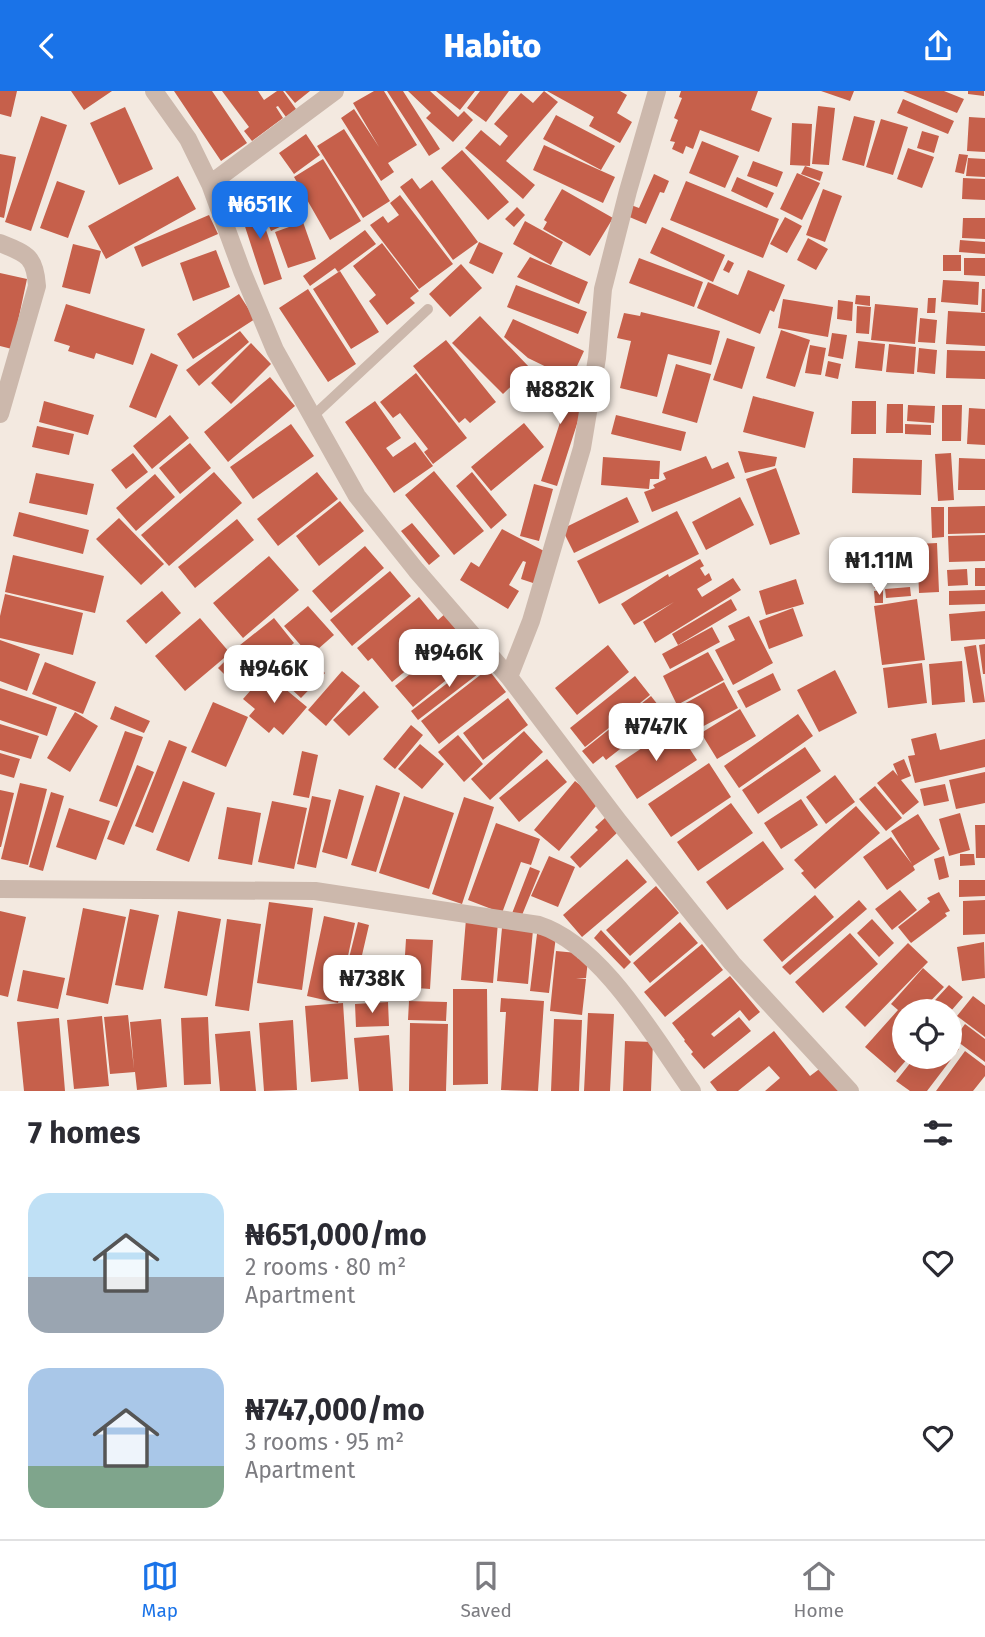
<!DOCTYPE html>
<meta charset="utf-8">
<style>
body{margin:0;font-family:"Fira Sans",sans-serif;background:#f7f7f7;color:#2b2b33;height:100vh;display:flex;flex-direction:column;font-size:26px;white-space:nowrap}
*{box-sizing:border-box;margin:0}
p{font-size:23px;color:#7c7c81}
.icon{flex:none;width:38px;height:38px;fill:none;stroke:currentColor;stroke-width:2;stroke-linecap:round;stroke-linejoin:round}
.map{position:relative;height:1000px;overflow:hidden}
.sheet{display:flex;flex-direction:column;background:#fff;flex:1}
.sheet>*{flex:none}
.controls{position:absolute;left:892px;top:908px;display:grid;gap:14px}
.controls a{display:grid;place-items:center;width:70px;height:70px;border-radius:50%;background:#fff;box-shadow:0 7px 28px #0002;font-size:35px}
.price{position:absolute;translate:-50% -60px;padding:0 16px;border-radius:14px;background:#fff;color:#222;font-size:23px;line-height:46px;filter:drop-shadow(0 2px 4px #0008)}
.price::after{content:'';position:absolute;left:50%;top:42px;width:21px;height:16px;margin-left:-10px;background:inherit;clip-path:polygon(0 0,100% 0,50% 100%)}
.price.selected{background:#1a73e8;color:#fff}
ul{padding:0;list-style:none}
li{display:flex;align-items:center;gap:21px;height:175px;padding:0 28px}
li span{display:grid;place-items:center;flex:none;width:196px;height:140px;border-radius:21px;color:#555}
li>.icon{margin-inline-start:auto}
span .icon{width:84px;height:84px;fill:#fffc;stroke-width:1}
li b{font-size:30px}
h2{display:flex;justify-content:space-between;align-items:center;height:84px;padding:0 28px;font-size:30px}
header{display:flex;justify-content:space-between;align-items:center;height:91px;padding:0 28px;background:#1a73e8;color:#fff;font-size:32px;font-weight:800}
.tab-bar{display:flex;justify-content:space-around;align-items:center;height:98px;border-top:2px solid #e1e1e2;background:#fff;font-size:19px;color:#7c7c81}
.tab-bar a{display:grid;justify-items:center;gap:4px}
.tab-bar .selected{color:#1a73e8}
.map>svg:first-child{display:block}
.building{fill:#c6604b}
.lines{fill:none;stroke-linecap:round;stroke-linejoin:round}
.service{stroke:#ccb8ac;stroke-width:10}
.minor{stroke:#ccb8ac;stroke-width:18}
</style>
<header><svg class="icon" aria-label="back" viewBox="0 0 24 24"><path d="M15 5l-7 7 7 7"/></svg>Habito<svg class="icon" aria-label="share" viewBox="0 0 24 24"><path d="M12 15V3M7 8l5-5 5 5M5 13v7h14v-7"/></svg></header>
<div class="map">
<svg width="985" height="1000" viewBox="0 0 985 1000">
<rect width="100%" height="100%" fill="#f3e9e0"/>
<path class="building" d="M0,0H17L11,26L0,23Z
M71,0H112L84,19Z
M174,0H212L247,52L221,70Z
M222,0H258L264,9L277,0H283L296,18L286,26L278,15L276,16L283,27L252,50L244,40L249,36Z
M285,0H310L295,12Z
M374,0H384L417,54L388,72L394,81L381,90L341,27L354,18L379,56L353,12Z
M387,0H403L440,58L429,65Z
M408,0H430L458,26L464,20L473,29L453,51L426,27L431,22Z
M436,0H475L460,19Z
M480,0H509L486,31L467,17Z
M544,0L558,11L506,70L535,94L523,108L465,57L481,39L500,55L508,45L494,33L521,2L533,12Z
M547,0H620L627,4L617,22L632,31L620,52L589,35L594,26Z
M681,0H758L751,19L772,27L759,61L700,39L693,58L686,55L683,63L672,58L675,51L670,50L678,29L674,27L682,7L679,6Z
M821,0H854L850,10Z
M903,0H944L964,8L957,22Z
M968,0H984V5L968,3Z
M903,8L954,30L948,43L897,22Z
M818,15L835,17L829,74L812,73Z
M125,16L153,78L119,94L90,32Z
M556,24L615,55L601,79L543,48Z
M41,25L67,34L31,140L5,131Z
M854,25L875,30L864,75L842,69Z
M969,26L985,27V61L967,60Z
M881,28L908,36L893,84L866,76Z
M792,32L812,33L810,75L790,74Z
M344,38L390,110L363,127L317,55Z
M922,40L939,45L934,62L917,57Z
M306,43L320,64L294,83L279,62Z
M702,50L739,65L725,97L689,82Z
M544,54L615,86L603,112L533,79Z
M908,57L934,66L922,97L897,88Z
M462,59L509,111L488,129L441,77Z
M0,63L16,66L4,127L0,126Z
M959,63L968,64L964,83L955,81Z
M968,67L985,68V86L966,85Z
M323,68L361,130L330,149L294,86Z
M753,70L783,81L777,96L747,85Z
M805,75L823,81L820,90L801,83Z
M797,82L820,92L802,129L780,118Z
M654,83L669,90L664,102L660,101L646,133L627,125L631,114L639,117Z
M178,85L196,118L106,168L88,135Z
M737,86L774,102L767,117L731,100Z
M412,87L420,98L432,89L478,151L453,169L400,96Z
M963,87L985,88V109L962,108Z
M57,90L85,100L68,147L40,137Z
M686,90L779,128L763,167L670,129Z
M278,95L293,130L271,140L256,104Z
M562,98L613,127L590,165L543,138L547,131L544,129Z
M823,98L842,105L825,151L806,144Z
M400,104L453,173L419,198L370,134L383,125L388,132L399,124L390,112Z
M255,105L282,188L264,194L237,111Z
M517,116L525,124L514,136L505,128Z
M209,124L218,143L142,176L134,156Z
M785,126L802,135L787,162L770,153Z
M963,127H985V148L962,147Z
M525,130L563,151L551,174L513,153Z
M303,131L316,168L288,177L275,141Z
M662,136L725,164L713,191L650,162Z
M365,139L376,153L338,181L335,177L310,195L303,185Z
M808,147L828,158L816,179L797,169Z
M960,149L985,151V163L959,161Z
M479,151L503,162L493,183L469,172Z
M382,152L419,200L410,207L415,212L387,234L369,210L376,204L353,175Z
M73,153L101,160L90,203L62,196Z
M216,159L230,196L193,210L180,172Z
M943,164H961V180H943Z
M530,166L588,191L579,213L517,186Z
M639,167L703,191L694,216L629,192Z
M964,167H985V185L964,184Z
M728,169L734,172L729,182L723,179Z
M461,173L482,197L450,226L429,203Z
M748,179L785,194L774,221L770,219L760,243L697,217L708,191L738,204Z
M340,180L379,241L351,258L313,198Z
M0,182L27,188L12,258L0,255Z
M943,189L979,191L978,214L941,211Z
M516,194L587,221L578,243L507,216Z
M308,198L356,273L328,291L279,217Z
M982,198H985V221H981Z
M239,203L255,228L193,268L177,243Z
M856,204L870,205V215L855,213Z
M928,207H936L935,222H927Z
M783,208L833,216L828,246L778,237Z
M838,209L853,211L852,230L837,228Z
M66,213L145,238L133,274L96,262L94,268L68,260L70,255L54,250Z
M875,213L918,217L915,253L871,249Z
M857,215L871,216L869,243L856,242Z
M948,220L985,222V255L946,253Z
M641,221L720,240L711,274L668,263L657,306L620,297L631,250L617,247L624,222L640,225Z
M480,225L530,277L503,303L452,252Z
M920,227L937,229L935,252L918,251Z
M513,228L584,260L571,288L528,267L504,246Z
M781,239L810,249L795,296L766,287Z
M240,240L249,251L199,295L186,279Z
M832,242L847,244L843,268L828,265Z
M727,247L755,256L742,298L713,289Z
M446,249L496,311L470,332L465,327L459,332L413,275Z
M858,250L885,253L882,280L855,277Z
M251,252L271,273L231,313L211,292Z
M889,253L916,256L914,283L886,281Z
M810,254L826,257L821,284L805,282Z
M919,257L937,259L935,283L917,281Z
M947,259L985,260V288L946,287Z
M151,262L178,274L156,327L129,316Z
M828,270L841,273L838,288L825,285Z
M676,273L711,283L697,332L662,322Z
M416,282L467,347L433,373L424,361L428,358L400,322L393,327L380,311Z
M270,286L295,315L228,371L204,341Z
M532,288L586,305L557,395L541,390L566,313L527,301Z
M753,305L814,321L805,357L743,341Z
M44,310L94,324L88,344L39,331Z
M375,310L401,347L386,357L393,366L415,351L433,375L394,402L345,331Z
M852,310H876V343H851Z
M887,313H903V342H886Z
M908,314L935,315L934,332L907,330Z
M942,314H962L961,350H942Z
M969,317L985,318V354L967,353Z
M170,324L189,347L152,378L133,355Z
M616,324L686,341L681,360L611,343Z
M524,332L544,356L491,400L471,376Z
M291,333L314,365L253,408L230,376Z
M905,333L931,334V344L905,343Z
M37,335L74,343L69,364L32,356Z
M190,352L211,377L180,403L159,377Z
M738,360L777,366L775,375L745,382Z
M133,362L148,381L126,398L111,379Z
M951,362L954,409L938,410L935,363Z
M706,365L712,378L728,371L735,387L652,421L644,401L655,397L653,394L666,388L663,382Z
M603,366L660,370L659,388H650L649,398L601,394Z
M853,367L922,369L921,404L852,402Z
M959,367L985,368V399H958Z
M776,377L800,443L770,454L746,388Z
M434,380L484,440L454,464L405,404Z
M214,381L242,412L169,475L141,444Z
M317,381L338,408L278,455L257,428Z
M472,381L507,424L491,438L456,395Z
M36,382L94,393L87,424L29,412Z
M155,383L175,406L136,440L116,417Z
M534,393L553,398L539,450L520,445Z
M627,406L639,431L574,462L562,438Z
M740,406L754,434L706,459L692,431Z
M340,410L364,440L319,475L296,445Z
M985,415V442L948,443V416Z
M931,416H944V446L932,447Z
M677,420L699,463L599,513L577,470Z
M19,421L89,439L83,463L13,445Z
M119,427L164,473L141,494L96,448Z
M237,428L254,449L195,497L178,476Z
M412,432L440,465L429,474L401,440Z
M502,438L544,460L536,493L521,488L526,471L523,470L509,494L519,500L508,518L460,489L471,471L479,476Z
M985,444V470L949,471L948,445Z
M911,451L913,492H895L893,452Z
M937,452L939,501L919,502L917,453Z
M365,455L384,477L331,522L312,500Z
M888,463L889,480L874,481L873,464Z
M13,464L104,485L95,522L5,501Z
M269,465L299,499L243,547L213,512Z
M700,468L704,475L700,477L705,485L709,482L712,489L697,498L702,506L733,487L741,499L655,552L643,531L674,511L634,534L621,513L668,483L669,486Z
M975,477H985V495H975Z
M967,478L968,494L948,495L947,479Z
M390,480L411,505L352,555L330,529Z
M874,482H884V497H874Z
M796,488L804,513L766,524L759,500Z
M910,496L911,505L886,507L885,498Z
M883,499V512H875L874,500Z
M985,499V513L949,514V500Z
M162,500L181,522L146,553L126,530Z
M5,503L83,522L73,564L0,547V525Z
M419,506L438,529L446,522L458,537L392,591L372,567L368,570L357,557Z
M731,508L737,519L678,554L672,543Z
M917,508L925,569L882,574L874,515Z
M308,515L334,544L310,565L284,535Z
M793,517L803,545L769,558L759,530Z
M985,520V548L951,550L949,523Z
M749,525L773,572L733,594L715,559L735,549L728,535Z
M200,527L230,562L185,600L155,565Z
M274,527L294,552L256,583L235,558Z
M712,536L720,551L670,578L662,563Z
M465,539L482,560L413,616L395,595Z
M0,549L40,563L27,600L0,590Z
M985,553V583H983L979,554Z
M608,554L629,581L577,624L555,597Z
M976,554L985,611L973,612L964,556Z
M293,561L306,573L310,568L325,582L301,607L273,581Z
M708,561L724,589L677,614L663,585Z
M233,562L254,583L239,598L218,577Z
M480,567L487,576L418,629L411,620Z
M962,570L965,611L932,614L929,573Z
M45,571L96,591L83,623L32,603Z
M922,572L927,612L888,617L883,577Z
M488,578L506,601L439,653L421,630Z
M835,579L857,622L819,641L797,599Z
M342,580L360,595L326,635L308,619Z
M266,582L307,616L283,644L274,636L269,642L249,625L255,618L243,608Z
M773,582L781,599L746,617L737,600Z
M635,585L650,604L585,656L570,637Z
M724,591L738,617L696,639L682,614Z
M0,597L57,616L47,645L0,629Z
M364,600L379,616L349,645L333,629Z
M651,605L665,623L606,669L603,665L593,673L582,660Z
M508,607L528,634L483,669L463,642Z
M213,611L248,626L226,676L191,661Z
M115,615L150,630L144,642L110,628Z
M740,618L756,645L717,668L701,642Z
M75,621L98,635L70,681L47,667Z
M798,623L813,645L739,697L724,675Z
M0,633L39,645L31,668L0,659Z
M411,634L423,644L395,678L383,668Z
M675,635L697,669L637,708L615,675Z
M125,640L143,646L117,716L99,710Z
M524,640L543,661L490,709L471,688Z
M936,642L940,659L985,648V676L915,692L908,665L915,664L911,648Z
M458,644L483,673L464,691L438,661Z
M169,649L187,656L153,742L135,735Z
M420,653L444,673L422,698L398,678Z
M805,656L821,680L758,723L742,699Z
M302,660L318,664L309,707L293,704Z
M0,662L20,668L14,687L0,683Z
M547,668L567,691L519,731L499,707Z
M904,668L911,685L901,689L919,711L903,724L877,692L893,679L898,685L893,673Z
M709,672L731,706L671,746L648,713Z
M137,674L154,681L124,754L107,748Z
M985,681V712L956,718L949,689Z
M835,684L855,711L826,733L806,706Z
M183,690L215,702L189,771L156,759Z
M575,690L600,710L559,760L534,739Z
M20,692L47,698L28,774L1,768Z
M945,693L949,710L924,715L920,698Z
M376,694L400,702L376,781L351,774Z
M875,695L902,727L886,740L859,708Z
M339,698L364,705L347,768L322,761Z
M0,699L14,702L1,756H0Z
M51,701L64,705L43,780L29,776Z
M312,705L331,709L316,777L297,773Z
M404,705L454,722L429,798L379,782Z
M464,706L494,716L462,813L432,803Z
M801,708L818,734L781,758L764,732Z
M272,710L307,717L294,778L258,771Z
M731,712L753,742L698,780L677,751Z
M856,715L880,742L815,798L801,782L804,780L794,769Z
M227,716L261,722L252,774L218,768Z
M69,717L110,730L96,769L56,756Z
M960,722L970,759L949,765L939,728Z
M918,723L940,758L913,775L915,779L887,799L863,766L891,746L912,773L891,740Z
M607,725L620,739L580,777L570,766L598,739L595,736Z
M496,732L540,748L531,774L521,771L502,822L468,809Z
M975,734H985V767H976Z
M763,750L784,778L727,819L706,791Z
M960,763H974L975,774L960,775Z
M549,765L575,776L558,816L531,805Z
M944,765L949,786L939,789L934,768Z
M627,768L647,791L582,846L563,824Z
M530,776L540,780L520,829L511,825Z
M959,789H985V805L959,806Z
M656,795L679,822L630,865L606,839Z
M900,799L917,819L892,839L875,818Z
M939,801L950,820L945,822L947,825L911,852L898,836L930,811L927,807Z
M815,804L834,826L782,871L763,849Z
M859,809L867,818L790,884L782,876Z
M985,809V843L963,844V810Z
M269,811L313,817L302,899L257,892Z
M83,817L126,826L108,913L66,904Z
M130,818L159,824L143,899L115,894Z
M0,820L26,826L8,906L0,904Z
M178,820L221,828L207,905L164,897Z
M324,825L355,832L338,912L307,905Z
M227,828L261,833L249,920L215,915Z
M466,828L498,831L493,892L461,889Z
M872,828L894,852L879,866L857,842Z
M358,831L369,834L356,890L344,887Z
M680,831L698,852L650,892L633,872Z
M502,837L533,839L528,893L497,890Z
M601,839L631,871L624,878L594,847Z
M850,842L878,873L823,922L795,891Z
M537,843L556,845L549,902L530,900Z
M406,848L433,849L430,898L403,896Z
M984,851L985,887L962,890L957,856Z
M908,852L928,871L865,936L845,916Z
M702,853L723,879L665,926L644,901Z
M556,860L577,862V867L588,869L586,887H576L586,888L582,924L550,920Z
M923,877L944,896L921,920H905V966H909L895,982L865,956L898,919L891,913Z
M23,879L65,887L58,918L17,910Z
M730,885L760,921L749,930L740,919L711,943L714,946L739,926L751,940L704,978L691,963L693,961L684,950L685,949L672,932Z
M949,894L963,906L951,920H925Z
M453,898H487L488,993L453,994Z
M973,905L985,914V946L957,925Z
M501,907L544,910L538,1000L501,999L506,921H500Z
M409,910L447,911L446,930L408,929Z
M388,911L389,935L356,936L355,913Z
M343,912L348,988L311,991L305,915Z
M588,922L614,923L610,1000H584Z
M128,924L134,978L130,931L161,928L167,996L137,999L135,981L110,983L104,926Z
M102,925L109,995L74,998L67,929Z
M208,926L211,993L184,994L181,927Z
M59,927L65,1000H24L17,931Z
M554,928L582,929L579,1000H551Z
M293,929L297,999L264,1000L259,932Z
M410,932L448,933L446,1000H409Z
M965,933L985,948V971L954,948Z
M250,940L256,1000H220L215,943Z
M774,940L810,985L822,976L841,1000H765L780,987L769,975L738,1000H717L710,991Z
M389,944L393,1000H359L354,947Z
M625,950L653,951L651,1000H623Z
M950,951L959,958L927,1000H910L896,990L915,966H950Z
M965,960L985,975V985L973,1000H936Z"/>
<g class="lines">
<path class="service" d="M311,327L428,218"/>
<path class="minor" d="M154,0L188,48L210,93L242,180L275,259L357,405L416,479L509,586L619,731L732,872L850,1000
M210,93L335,0
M0,152C27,163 35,165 37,195L0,323
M509,586L531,530L582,357L597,267L603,198L628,100L657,0
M0,798L315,800L539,834C602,854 655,948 692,1000"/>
</g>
</svg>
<div class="controls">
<a><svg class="icon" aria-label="locate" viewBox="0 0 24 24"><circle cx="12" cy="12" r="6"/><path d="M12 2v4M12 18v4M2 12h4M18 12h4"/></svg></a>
</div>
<b class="price selected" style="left:260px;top:150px">₦651K</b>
<b class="price" style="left:560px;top:335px">₦882K</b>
<b class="price" style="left:879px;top:506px">₦1.11M</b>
<b class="price" style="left:449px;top:598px">₦946K</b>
<b class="price" style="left:274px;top:614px">₦946K</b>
<b class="price" style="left:656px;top:672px">₦747K</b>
<b class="price" style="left:372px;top:924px">₦738K</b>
</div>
<section class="sheet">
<h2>7 homes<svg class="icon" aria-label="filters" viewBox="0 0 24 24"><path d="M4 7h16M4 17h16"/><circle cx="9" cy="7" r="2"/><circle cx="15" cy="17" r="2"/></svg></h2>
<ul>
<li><span style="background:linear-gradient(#bfe0f5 60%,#9aa5b1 0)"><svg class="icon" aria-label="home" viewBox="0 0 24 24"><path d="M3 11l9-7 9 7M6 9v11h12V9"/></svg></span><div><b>₦651,000/mo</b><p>2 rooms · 80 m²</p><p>Apartment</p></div><svg class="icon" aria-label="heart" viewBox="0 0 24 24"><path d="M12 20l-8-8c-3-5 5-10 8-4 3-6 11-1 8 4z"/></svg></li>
<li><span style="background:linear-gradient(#a9c7e8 70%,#7fa58c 0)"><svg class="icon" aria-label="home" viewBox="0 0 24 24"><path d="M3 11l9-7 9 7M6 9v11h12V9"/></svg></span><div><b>₦747,000/mo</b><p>3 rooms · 95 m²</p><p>Apartment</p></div><svg class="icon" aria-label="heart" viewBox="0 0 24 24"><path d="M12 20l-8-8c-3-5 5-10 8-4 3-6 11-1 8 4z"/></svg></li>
</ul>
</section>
<nav class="tab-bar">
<a class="selected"><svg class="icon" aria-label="map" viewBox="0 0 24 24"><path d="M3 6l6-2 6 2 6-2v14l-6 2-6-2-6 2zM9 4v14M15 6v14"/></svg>Map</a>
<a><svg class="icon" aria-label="saved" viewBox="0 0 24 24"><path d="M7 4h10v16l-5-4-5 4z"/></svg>Saved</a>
<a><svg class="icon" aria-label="home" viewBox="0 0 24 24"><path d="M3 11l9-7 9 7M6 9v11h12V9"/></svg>Home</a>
</nav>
